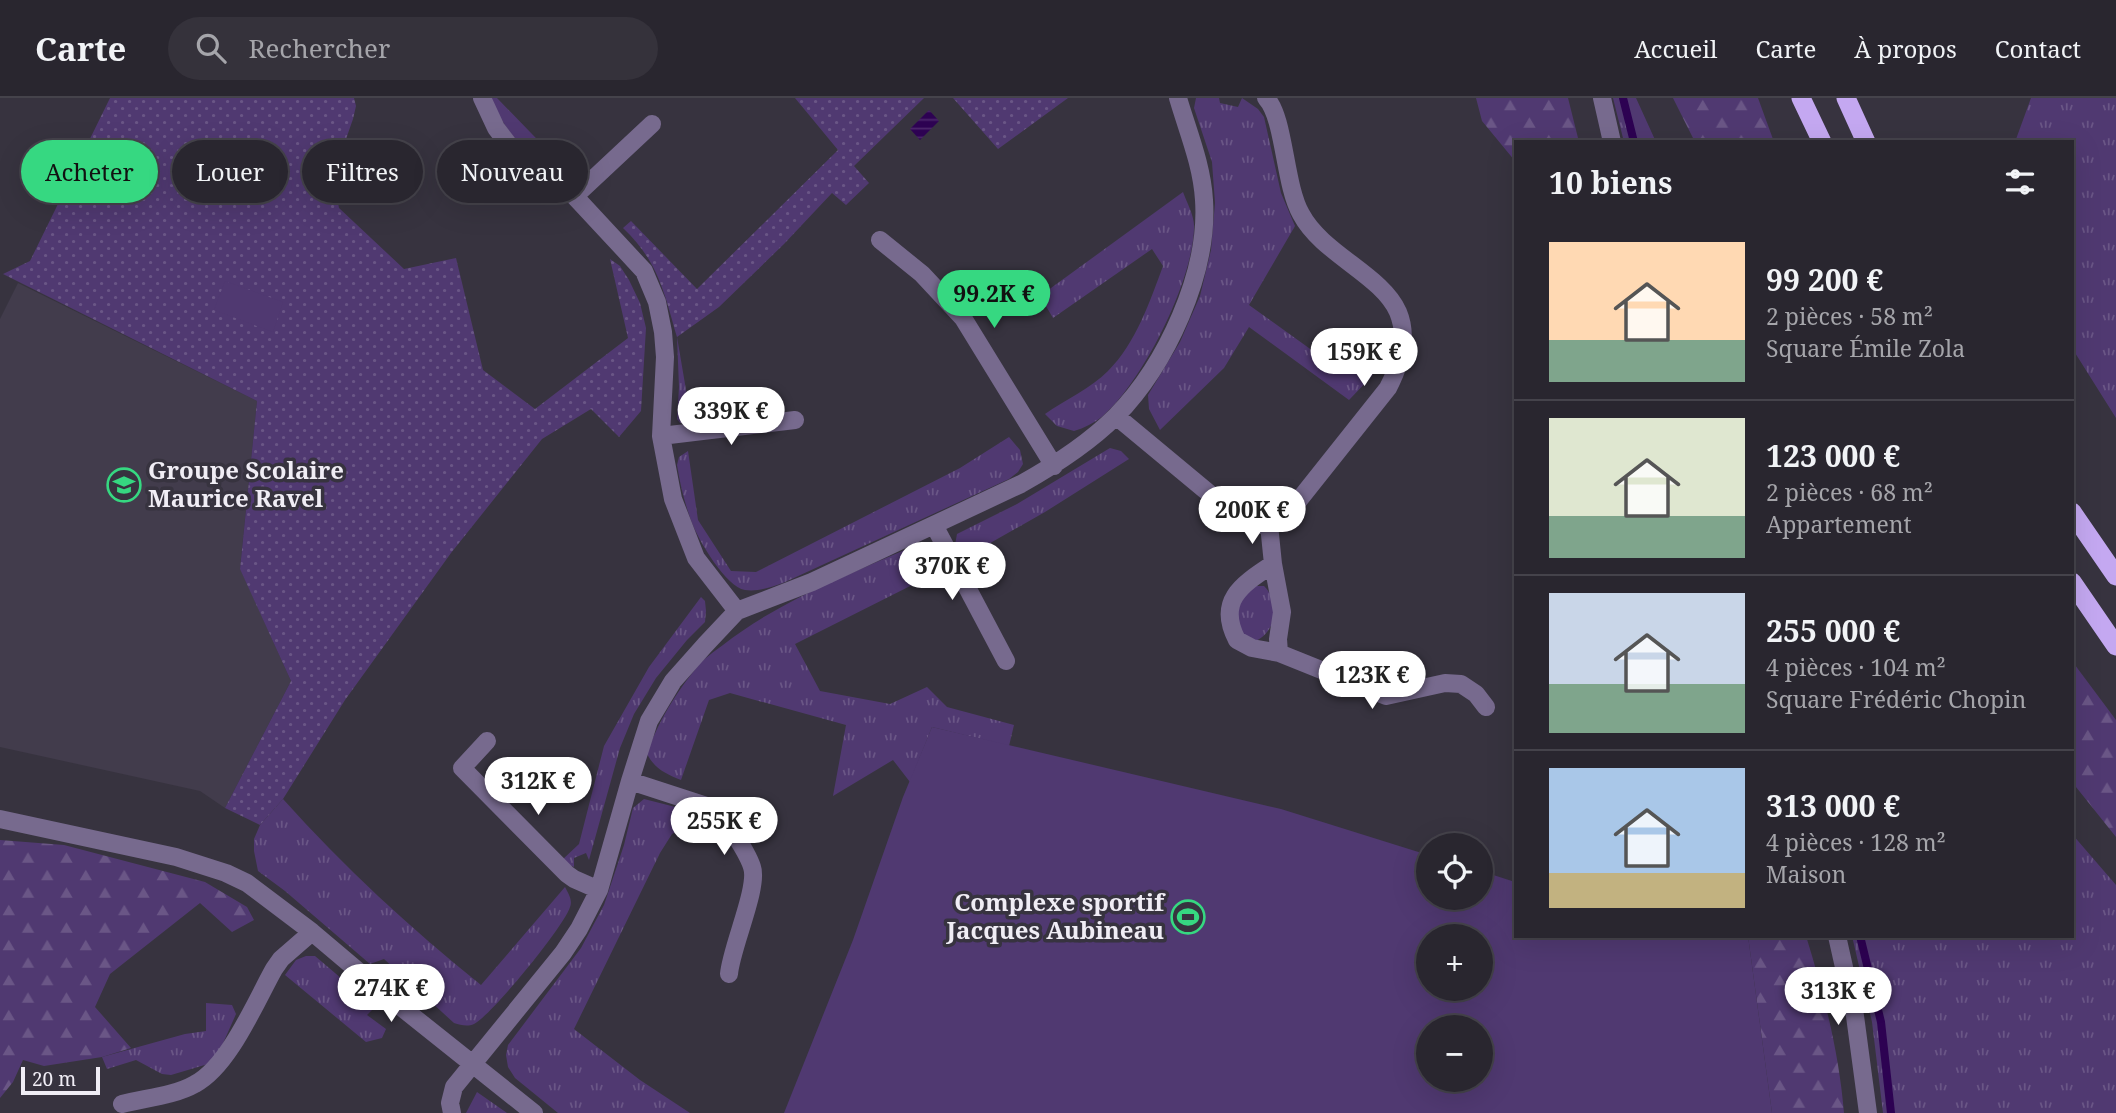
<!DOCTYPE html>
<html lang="fr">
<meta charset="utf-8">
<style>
body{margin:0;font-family:"Noto Serif",serif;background:#35323b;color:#f1f3f6;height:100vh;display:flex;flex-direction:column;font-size:26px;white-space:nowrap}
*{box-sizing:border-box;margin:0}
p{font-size:23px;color:#a5a5aa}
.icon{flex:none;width:38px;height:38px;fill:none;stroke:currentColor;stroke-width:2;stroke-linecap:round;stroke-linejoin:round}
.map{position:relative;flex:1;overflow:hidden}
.sheet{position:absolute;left:1514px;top:42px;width:560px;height:798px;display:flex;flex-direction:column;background:#29262f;border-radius:0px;box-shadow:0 7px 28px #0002,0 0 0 2px #45434b}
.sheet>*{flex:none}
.hud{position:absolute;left:21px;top:42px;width:665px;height:63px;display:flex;gap:14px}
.controls{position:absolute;left:1416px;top:735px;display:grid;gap:14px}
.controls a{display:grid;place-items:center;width:77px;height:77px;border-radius:50%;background:#29262f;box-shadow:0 7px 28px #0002,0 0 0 2px #45434b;font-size:35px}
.scale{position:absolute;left:21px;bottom:18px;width:79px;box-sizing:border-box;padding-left:7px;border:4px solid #f0edf5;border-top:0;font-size:19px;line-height:24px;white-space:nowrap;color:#f0edf5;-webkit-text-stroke:5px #37333f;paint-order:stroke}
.price{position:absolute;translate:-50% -60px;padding:0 16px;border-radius:24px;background:#fff;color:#222;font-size:23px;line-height:46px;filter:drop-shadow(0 2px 4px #0008)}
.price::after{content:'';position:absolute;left:50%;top:42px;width:21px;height:16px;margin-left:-10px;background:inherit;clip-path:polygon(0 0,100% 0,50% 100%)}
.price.on{background:#36d881;color:#111}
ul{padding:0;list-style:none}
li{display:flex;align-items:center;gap:21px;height:175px;padding:0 35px}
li+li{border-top:2px solid #45434b}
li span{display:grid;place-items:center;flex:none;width:196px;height:140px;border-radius:0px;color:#555}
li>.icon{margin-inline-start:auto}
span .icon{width:84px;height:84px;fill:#fffc;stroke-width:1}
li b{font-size:30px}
h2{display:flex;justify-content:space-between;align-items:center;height:84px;padding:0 35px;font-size:30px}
.chip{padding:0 24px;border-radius:32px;background:#29262f;box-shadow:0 7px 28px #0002,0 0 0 2px #45434b;font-size:24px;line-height:63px}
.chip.on{background:#36d881;color:#111}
header{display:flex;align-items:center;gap:42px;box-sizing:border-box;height:98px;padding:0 35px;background:#29262f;border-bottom:2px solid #45434b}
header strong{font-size:33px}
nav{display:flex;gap:38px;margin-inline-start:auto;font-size:24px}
.search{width:490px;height:63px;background:#35323b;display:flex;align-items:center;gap:18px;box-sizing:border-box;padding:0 24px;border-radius:38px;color:#a5a5aa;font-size:26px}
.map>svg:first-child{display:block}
.built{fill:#423c4c}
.grass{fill:url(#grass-tufts)}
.forest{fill:url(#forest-firs)}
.park{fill:url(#park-dots)}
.garden{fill:#503971;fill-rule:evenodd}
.water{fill:url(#water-rules)}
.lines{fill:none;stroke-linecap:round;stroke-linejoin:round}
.stream{stroke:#2d0252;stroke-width:8}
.minor{stroke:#776a8e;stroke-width:18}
.tertiary{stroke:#776a8e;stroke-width:18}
.trunk{stroke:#c4a8f1;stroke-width:19}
.labels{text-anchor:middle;stroke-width:7;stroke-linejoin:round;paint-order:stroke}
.poi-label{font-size:24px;font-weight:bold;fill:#f0edf5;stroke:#37333f;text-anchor:start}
</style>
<header>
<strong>Carte</strong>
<div class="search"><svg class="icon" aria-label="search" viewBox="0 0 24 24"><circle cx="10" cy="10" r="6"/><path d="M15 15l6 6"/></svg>Rechercher</div>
<nav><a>Accueil</a><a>Carte</a><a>À propos</a><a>Contact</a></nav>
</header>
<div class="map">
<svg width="2116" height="1015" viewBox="0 0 2116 1015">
<defs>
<pattern id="grass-tufts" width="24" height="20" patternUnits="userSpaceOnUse" patternTransform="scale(1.75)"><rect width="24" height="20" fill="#503971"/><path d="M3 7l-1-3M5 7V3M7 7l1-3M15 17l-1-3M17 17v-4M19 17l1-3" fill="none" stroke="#6a5686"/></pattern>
<pattern id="forest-firs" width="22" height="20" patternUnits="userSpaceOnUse" patternTransform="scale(1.75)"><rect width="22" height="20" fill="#503971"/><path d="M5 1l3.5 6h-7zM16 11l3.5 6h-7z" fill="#6a5686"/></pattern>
<pattern id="park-dots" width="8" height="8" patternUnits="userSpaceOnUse" patternTransform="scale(1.75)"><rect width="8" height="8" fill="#503971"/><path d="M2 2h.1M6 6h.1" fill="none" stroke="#6a5686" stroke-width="1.8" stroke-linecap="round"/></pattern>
<pattern id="water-rules" width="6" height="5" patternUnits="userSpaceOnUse" patternTransform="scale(1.75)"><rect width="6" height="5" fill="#2d0252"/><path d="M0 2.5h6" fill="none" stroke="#4c276c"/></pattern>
</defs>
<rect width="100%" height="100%" fill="#37333f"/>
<path class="built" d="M18,185L257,303L240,470L291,583L225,710L200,693L0,649V221Z"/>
<path class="grass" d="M491,0H497L563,68L559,71C526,58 504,33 491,0Z
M1196,0H1219L1220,5L1238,9L1242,0L1258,11L1264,19L1281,95L1295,128L1249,207L1345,276L1369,247L1381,255L1372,278L1349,302L1249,229L1224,270L1160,332L1149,311L1148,297L1180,244L1200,198L1211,152L1215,105L1212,64L1194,10Z
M1613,0H1636L1656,44H1624Z
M2031,0H2116V320L2072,250V44H2015Z
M1183,94C1187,105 1195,119 1194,130C1193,183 1143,283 1103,318C1094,325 1084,330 1074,333L1057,328L1045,316C1065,302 1091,290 1108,273C1136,245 1150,203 1163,168L1152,151L1053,220L1040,198Z
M677,239L692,327L680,325L677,321L679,289Z
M1009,339L1020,352L1023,366L1018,374L1009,381L783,485C771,489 758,494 745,492C726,489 699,443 692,425C685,407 680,386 677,367L679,359L688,353L698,422L731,473L756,474L960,370Z
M1110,350L1121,353L1129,361L1045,414L962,461L955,447L957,436L1017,406Z
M927,444L942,472L795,546L820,593L890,606L927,589L947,609L1014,627L1009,648L932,629L910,684L893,662L833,698L846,627L730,595L709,602L681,682C666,676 655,671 647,656C657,625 677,593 698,568C704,560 714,554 723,547C780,502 851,476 918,446Z
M1253,488H1264C1280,503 1277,534 1255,543L1240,537C1236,512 1235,507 1253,488Z
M701,499L705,503L706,513L705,524L687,542L656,580L634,616L620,650L589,762L586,755L574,760V769L561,763L579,746L604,648L649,569Z
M283,701C344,769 410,830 481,887L565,789C568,795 573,802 570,809C565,827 491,918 474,926C467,929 461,927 454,925L384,861L370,866L285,793L258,773L254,753V741L260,727Z
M644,701L695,714L717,729L695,723L672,736L660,755L574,931L640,982L690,1015H558L515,980L508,969L506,957L508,947L581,850L604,807L624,747L633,710Z
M2072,736L2116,787V1015H1883L1872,924L1852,838H2072Z
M306,858H315L375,909L367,917L386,931L382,940L366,944L285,877L296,862Z
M206,905L232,907L236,916L217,959L208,966L171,977L162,976L136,962L107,971L102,959L185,936L206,933Z
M477,994L507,1015H466Z"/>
<path class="forest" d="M1476,0H1568L1579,44H1516L1515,63L1482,23Z
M1673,0H1758L1774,44H1695Z
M2072,563L2116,622V739L2072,684Z
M0,742L64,747L205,784L247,809L254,822L232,834L200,805L110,876L95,909L131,950L102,959L44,968L23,962L13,984L0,1000Z
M1748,838H1806C1824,896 1839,954 1844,1015H1772Z"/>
<path class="park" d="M110,0H354L356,8L353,21L333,78L339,110L404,171L456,160L483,272L535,311L628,240L610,161L620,168L629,182L640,205L646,230L641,313L619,339L591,311L542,341L451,455L345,602L283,701L260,727L225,710L291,583L240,471L257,303L3,176L30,163Z
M795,0H924L854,68L869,85L846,107L832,95L784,146L719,209L677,239C664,194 658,163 623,130L631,123L697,191L838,52Z
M953,0H1068L998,51Z"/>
<path class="garden" d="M225,183L283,204L273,234L214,212Z
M932,629L1281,711L1428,757V800H1480L1481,773L1515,784L1516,838H1748L1772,1015H784L853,842L903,699ZM1428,838H1480V891H1428ZM1428,929H1480V982H1428Z"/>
<path class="water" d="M929,12L939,23L920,42L910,31Z"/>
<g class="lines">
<path class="stream" d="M1623,0L1634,44
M1860,838L1881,924L1891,1015"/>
<path class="minor" d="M482,0L496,30L509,47L523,62L565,88L644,173L657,204L663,234L665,259L661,338L673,401L696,460L737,513
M575,98L652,26
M880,142L922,176L963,220L1054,368
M1116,318L1240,421C1259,431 1276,428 1291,412L1388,290C1400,267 1409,240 1398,214C1382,177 1322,156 1301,116C1284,86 1285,20 1266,0
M661,338L795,322
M934,427L1006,563
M1269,427L1273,466L1282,514L1278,541L1279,555L1252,550L1237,542C1216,502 1243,486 1273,466
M1279,555L1386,598L1445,585L1461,586L1476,596L1486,609
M487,643L462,670L567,776L574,781L599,792
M630,683L719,712C729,729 747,752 752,769C759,789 731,850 729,876
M0,721L176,759L226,775L247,785L312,834L396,905L534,1015
M122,1006C145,1000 174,998 195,986C229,968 255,905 274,871L281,861L312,834
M452,1015L450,1005L454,989L563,855L579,831L599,792L630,683L649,623L673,583L705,547L737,513L812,484L1021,386C1055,367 1088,346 1116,318C1166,267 1209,175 1204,102C1202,67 1188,34 1178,0"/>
<path class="tertiary" d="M1602,0L1612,44
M1837,838L1855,918L1868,1015"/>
<path class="trunk" d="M1801,0L1822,44
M1846,0L1866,44
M2072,414L2116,478
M2072,484L2116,548"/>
</g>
<defs>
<symbol id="school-ring" viewBox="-11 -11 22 22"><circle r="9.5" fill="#37333f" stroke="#36d881" stroke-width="1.5"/><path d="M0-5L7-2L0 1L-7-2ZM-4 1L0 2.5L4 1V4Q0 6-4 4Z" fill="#36d881"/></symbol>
<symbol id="stadium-ring" viewBox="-11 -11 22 22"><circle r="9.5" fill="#37333f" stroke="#36d881" stroke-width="1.5"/><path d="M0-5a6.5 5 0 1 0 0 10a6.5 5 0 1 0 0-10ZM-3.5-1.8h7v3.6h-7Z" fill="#36d881"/></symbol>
</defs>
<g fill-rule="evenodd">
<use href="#school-ring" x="105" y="368" width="38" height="38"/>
<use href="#stadium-ring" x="1169" y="800" width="38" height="38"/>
</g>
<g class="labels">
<g class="poi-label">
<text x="148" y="381">Groupe Scolaire<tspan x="148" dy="28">Maurice Ravel</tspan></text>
<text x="1164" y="813" text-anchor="end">Complexe sportif<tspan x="1164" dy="28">Jacques Aubineau</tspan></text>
</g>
</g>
</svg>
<div class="controls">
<a><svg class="icon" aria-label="locate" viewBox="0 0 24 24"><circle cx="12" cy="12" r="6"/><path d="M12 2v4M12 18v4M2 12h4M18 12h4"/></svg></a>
<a>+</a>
<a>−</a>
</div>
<div class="scale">20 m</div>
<b class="price on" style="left:994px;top:232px">99.2K €</b>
<b class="price" style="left:1364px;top:290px">159K €</b>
<b class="price" style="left:731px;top:349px">339K €</b>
<b class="price" style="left:1252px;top:448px">200K €</b>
<b class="price" style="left:952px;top:504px">370K €</b>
<b class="price" style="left:1372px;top:613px">123K €</b>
<b class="price" style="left:538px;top:719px">312K €</b>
<b class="price" style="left:724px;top:759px">255K €</b>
<b class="price" style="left:391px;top:926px">274K €</b>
<b class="price" style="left:1838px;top:929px">313K €</b>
<div class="hud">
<a class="chip on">Acheter</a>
<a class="chip">Louer</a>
<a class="chip">Filtres</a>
<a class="chip">Nouveau</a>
</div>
<section class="sheet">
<h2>10 biens<svg class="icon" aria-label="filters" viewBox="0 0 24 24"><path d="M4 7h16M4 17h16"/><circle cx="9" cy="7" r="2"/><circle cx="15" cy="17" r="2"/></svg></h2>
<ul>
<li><span style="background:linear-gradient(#ffd9b3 70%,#7fa58c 0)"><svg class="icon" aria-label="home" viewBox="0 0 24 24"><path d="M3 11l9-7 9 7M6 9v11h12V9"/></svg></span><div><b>99 200 €</b><p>2 pièces · 58 m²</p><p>Square Émile Zola</p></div></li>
<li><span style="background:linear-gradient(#dfe7d0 70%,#7fa58c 0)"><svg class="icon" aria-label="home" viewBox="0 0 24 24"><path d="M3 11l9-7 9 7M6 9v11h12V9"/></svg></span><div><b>123 000 €</b><p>2 pièces · 68 m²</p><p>Appartement</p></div></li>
<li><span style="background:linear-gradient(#c9d6e8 65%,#7fa58c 0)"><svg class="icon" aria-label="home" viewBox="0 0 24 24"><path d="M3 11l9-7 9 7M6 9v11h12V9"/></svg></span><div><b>255 000 €</b><p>4 pièces · 104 m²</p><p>Square Frédéric Chopin</p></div></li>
<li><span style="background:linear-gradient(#a9c7e8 75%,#c2b280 0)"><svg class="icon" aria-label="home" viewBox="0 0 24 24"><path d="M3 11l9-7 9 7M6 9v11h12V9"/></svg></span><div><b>313 000 €</b><p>4 pièces · 128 m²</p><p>Maison</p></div></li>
</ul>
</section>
</div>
